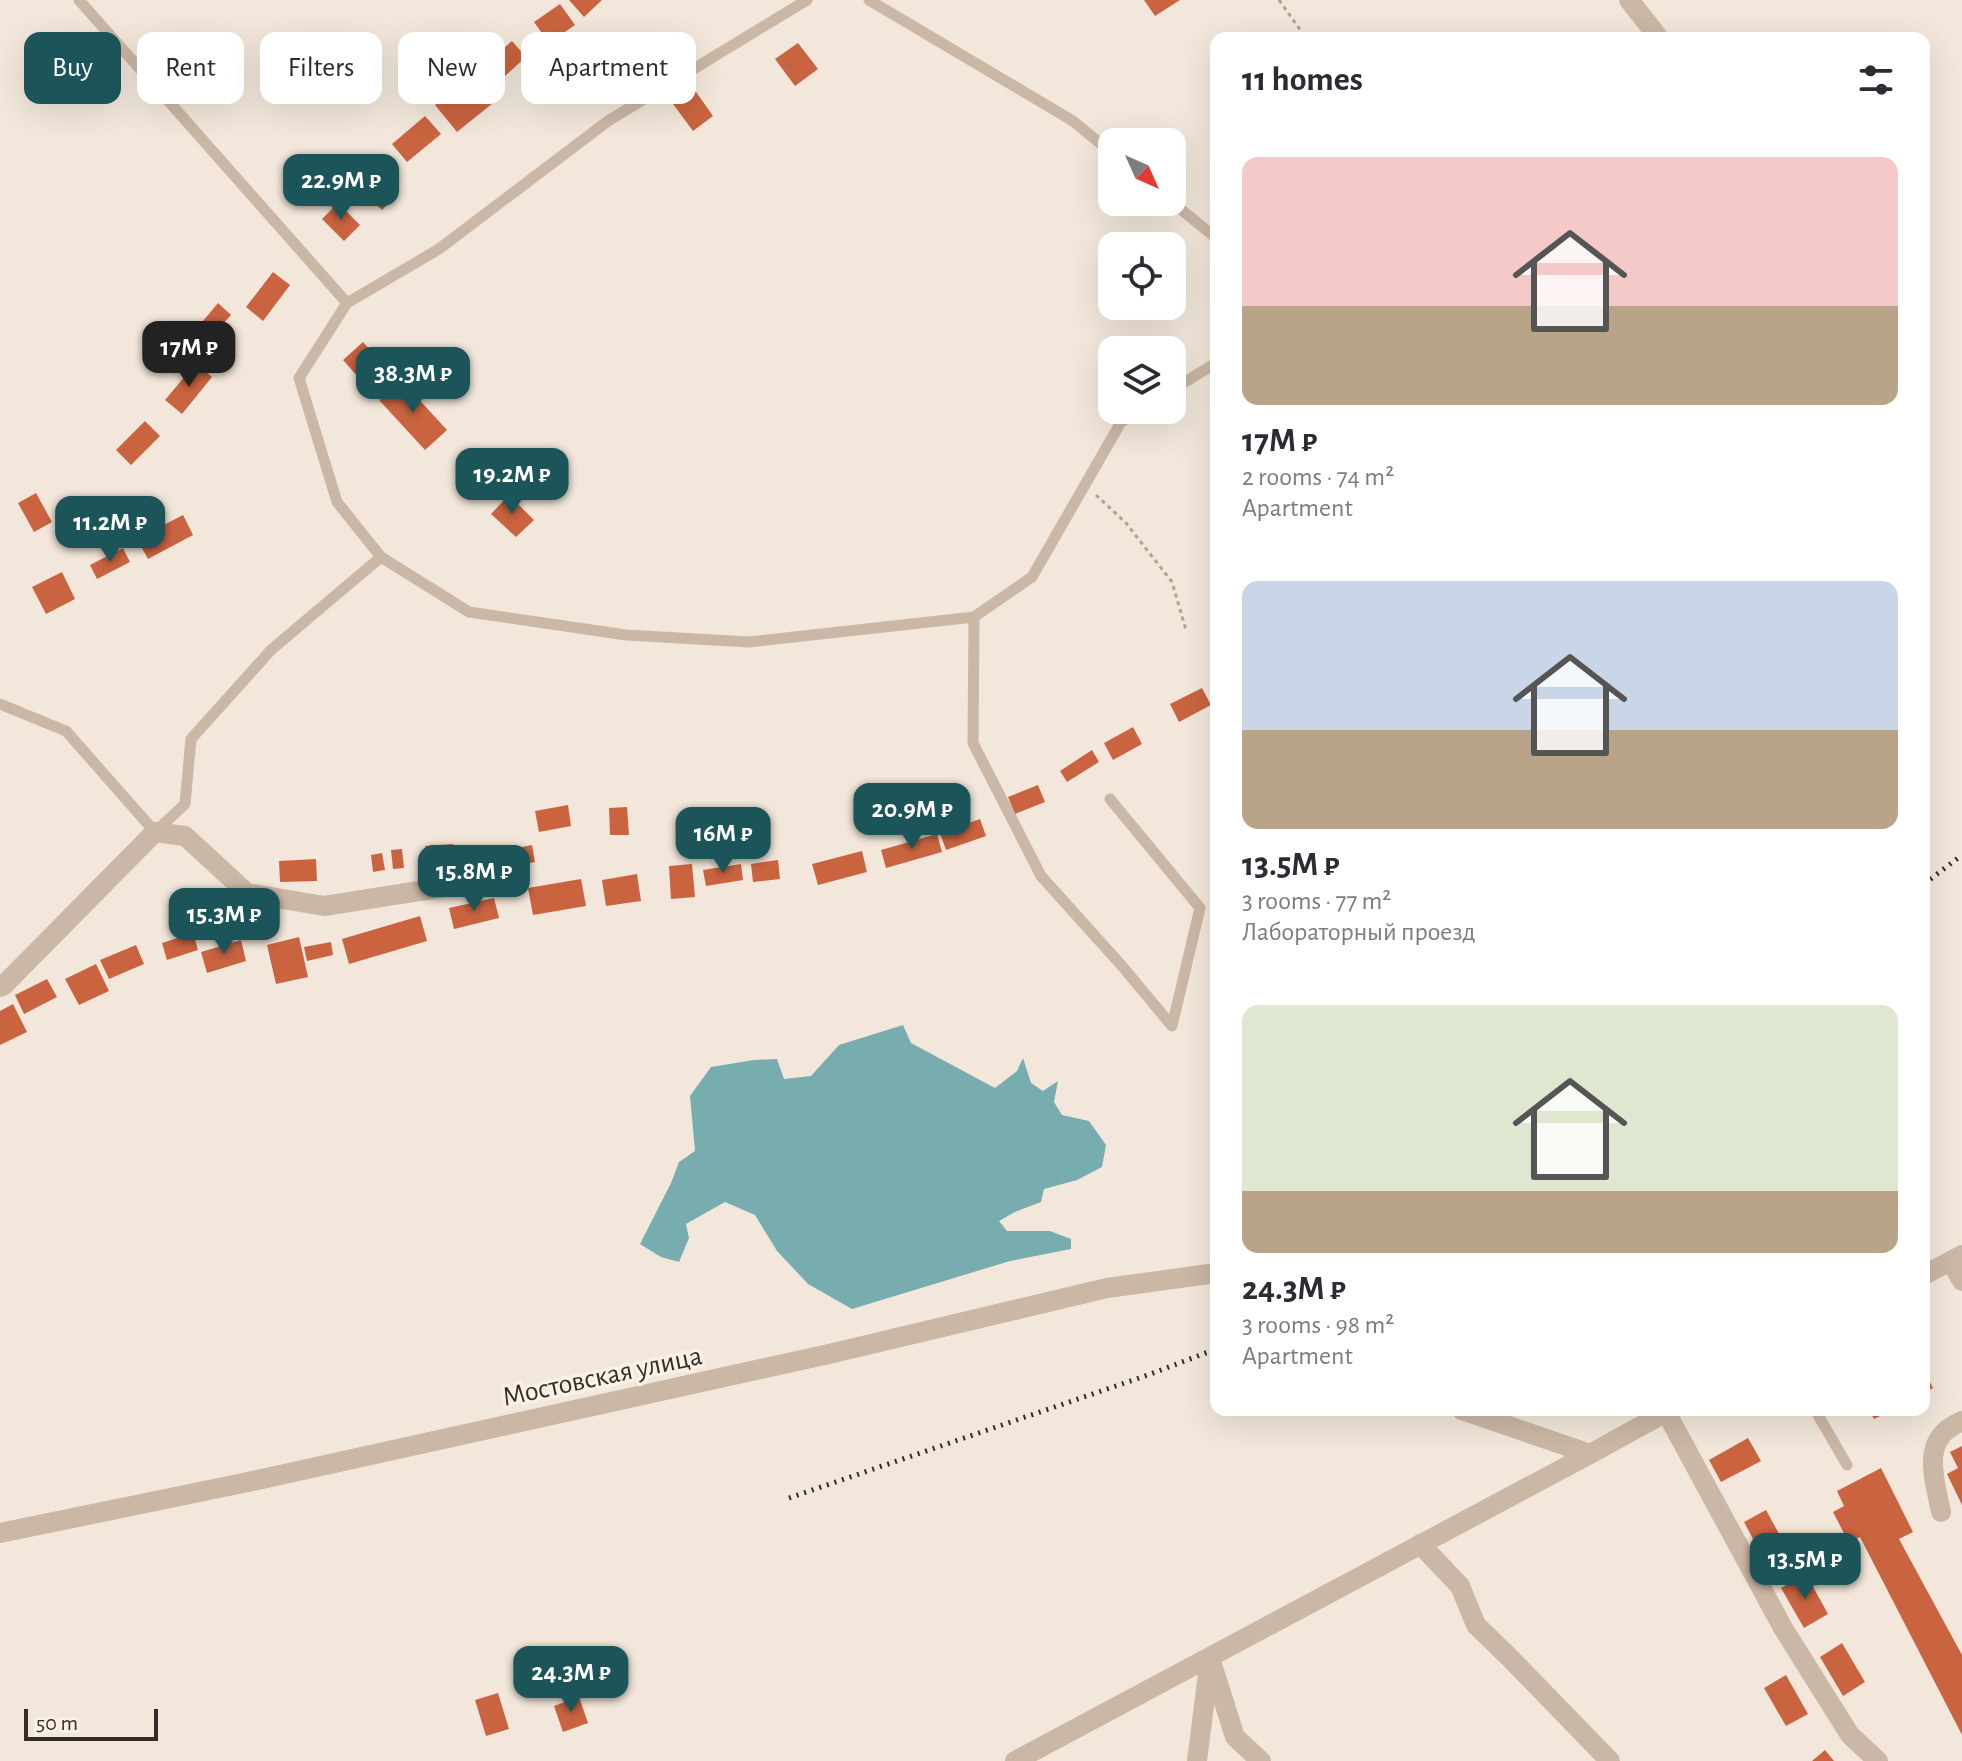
<!DOCTYPE html>
<meta charset="utf-8">
<style>
body{margin:0;font-family:"Alegreya Sans",sans-serif;background:#f2f2f3;color:#2b2b33;height:100vh;display:flex;flex-direction:column;font-size:30px;white-space:nowrap}
*{box-sizing:border-box;margin:0}
p{font-size:26px;color:#7c7c81}
.icon{flex:none;width:44px;height:44px;fill:none;stroke:currentColor;stroke-width:2;stroke-linecap:round;stroke-linejoin:round}
.map{position:relative;flex:1;overflow:hidden}
.sheet{position:absolute;left:1210px;top:32px;width:720px;height:1384px;display:flex;flex-direction:column;background:#fff;border-radius:16px;box-shadow:0 8px 32px #0002}
.sheet>*{flex:none}
.guide{position:absolute;left:24px;top:32px;width:760px;height:72px;display:flex;gap:16px}
.needle{width:52px;rotate:135deg}
.fabs{position:absolute;left:1098px;top:128px;display:grid;gap:16px}
.fabs a{display:grid;place-items:center;width:88px;height:88px;border-radius:16px;background:#fff;box-shadow:0 8px 32px #0002;font-size:40px}
.scale{position:absolute;left:24px;bottom:20px;width:134px;box-sizing:border-box;padding-left:8px;border:4px solid #362c27;border-top:0;font-size:22px;line-height:28px;white-space:nowrap;color:#362c27;-webkit-text-stroke:6px #faf1e6;paint-order:stroke}
.price{position:absolute;translate:-50% -68px;padding:0 18px;border-radius:16px;background:#1b5459;color:#fff;font-size:26px;line-height:52px;filter:drop-shadow(0 2px 4px #0008)}
.price::after{content:'';position:absolute;left:50%;top:48px;width:24px;height:18px;margin-left:-12px;background:inherit;clip-path:polygon(0 0,100% 0,50% 100%)}
.price.current{background:#222;color:#fff}
ul{padding:0;list-style:none}
li{display:grid;align-content:center;gap:16px;height:424px;padding:0 32px}
li span{display:grid;place-items:center;height:248px;border-radius:16px;color:#555}
li>.icon{margin-inline-start:auto}
span .icon{width:144px;height:144px;fill:#fffc;stroke-width:1}
li b{font-size:34px}
h2{display:flex;justify-content:space-between;align-items:center;height:96px;padding:0 32px;font-size:34px}
.tag{padding:0 28px;border-radius:16px;background:#fff;box-shadow:0 8px 32px #0002;font-size:28px;line-height:72px}
.tag.current{background:#1b5459;color:#fff}
.map>svg:first-child{display:block}
.water{fill:#78adb0}
.building{fill:#ca6440}
.lines{fill:none;stroke-linecap:round;stroke-linejoin:round}
.path{stroke:#b7a18f;stroke-width:3;stroke-dasharray:4 4;stroke-linecap:butt}
.service{stroke:#cbb7a5;stroke-width:11}
.minor{stroke:#cbb7a5;stroke-width:20}
.tertiary{stroke:#cbb7a5;stroke-width:20}
.rail{stroke:#362c27;stroke-width:5;stroke-dasharray:2 6;stroke-linecap:butt}
.labels{text-anchor:middle;stroke-width:7;stroke-linejoin:round;paint-order:stroke}
.street-label{font-size:28px;fill:#362c27;stroke:#faf1e6}
</style>
<div class="map">
<svg width="1962" height="1761" viewBox="0 0 1962 1761">
<rect width="100%" height="100%" fill="#f2e7da"/>
<path class="water" d="M903,1025L911,1043L995,1088L1017,1071L1023,1058L1031,1083L1043,1091L1058,1081L1054,1102L1062,1115L1089,1121L1106,1145L1102,1167L1077,1180L1044,1189L1041,1202L1015,1212L999,1221L1007,1231H1050L1071,1239V1249L1010,1261L852,1309L808,1284L777,1251L755,1215L725,1202L686,1224L689,1238L679,1262L661,1257L640,1244L671,1183L679,1162L695,1151L690,1096L711,1067L754,1060L777,1059L784,1079L811,1076L839,1045Z"/>
<path class="building" d="M569,0H602L584,17Z
M1144,0H1180L1155,16Z
M560,4L575,25L549,43L534,22Z
M512,41L526,57L495,85L481,68Z
M798,43L818,69L795,86L775,59Z
M471,76L493,103L457,132L435,105Z
M694,89L713,116L693,131L673,104Z
M425,116L441,134L407,162L392,144Z
M373,168L398,194L382,210L356,184Z
M338,203L360,225L344,241L322,219Z
M273,272L290,285L263,321L246,307Z
M218,303L231,315L216,332L203,321Z
M363,342L387,369L367,387L343,360Z
M196,363L212,377L182,414L165,400Z
M401,380L447,430L425,450L379,400Z
M145,421L160,436L131,465L116,450Z
M36,493L52,522L34,532L18,503Z
M509,495L534,520L516,537L491,514Z
M183,515L193,535L148,559L137,539Z
M123,548L130,562L97,579L90,565Z
M62,572L75,599L46,614L32,587Z
M1202,688L1211,705L1179,722L1170,704Z
M1133,727L1142,744L1113,760L1104,743Z
M1092,750L1099,762L1067,782L1060,771Z
M1038,785L1045,802L1015,814L1008,797Z
M568,805L571,826L539,832L535,811Z
M627,807L629,835H610L609,808Z
M980,819L986,836L946,850L940,833Z
M937,834L942,852L886,868L881,850Z
M453,844L454,860L426,862L425,846Z
M532,845L535,862L515,866L512,849Z
M402,849L404,868L393,869L391,850Z
M862,851L867,872L818,885L812,864Z
M382,853L385,870L373,872L371,855Z
M316,859L317,881L280,882L279,861Z
M778,860L780,879L753,882L751,864Z
M692,864L695,897L671,899L669,866Z
M741,864L743,880L706,886L703,870Z
M637,874L641,901L606,906L602,880Z
M581,879L586,906L533,915L528,888Z
M494,898L499,918L454,929L449,908Z
M420,916L427,941L349,964L342,939Z
M193,933L198,950L167,960L162,943Z
M299,937L308,977L276,984L267,945Z
M241,940L246,961L207,973L201,952Z
M331,942L333,955L307,961L304,947Z
M136,945L144,964L109,979L100,960Z
M96,964L109,991L79,1005L65,979Z
M47,979L57,997L24,1014L15,995Z
M13,1004L27,1032L0,1045V1011Z
M1924,1371L1933,1388L1924,1393Z
M1869,1410H1892L1874,1419Z
M1748,1438L1761,1461L1721,1482L1709,1460Z
M1962,1446V1505L1947,1474L1958,1468L1950,1452Z
M1881,1468L1913,1532L1899,1539L1962,1655V1735L1860,1537L1849,1543L1833,1512L1844,1506L1837,1491Z
M1766,1510L1788,1550L1765,1562L1744,1522Z
M1806,1574L1828,1614L1804,1628L1781,1588Z
M1842,1643L1865,1682L1843,1696L1820,1657Z
M1786,1675L1808,1714L1786,1726L1764,1688Z
M498,1693L509,1729L486,1736L475,1700Z
M579,1697L588,1723L563,1732L554,1706Z
M1825,1750L1834,1761H1812Z"/>
<g class="lines">
<path class="path" d="M1279,0L1306,38
M1096,495L1126,523L1172,582L1186,630"/>
<path class="service" d="M79,0L347,303
M807,0L608,121L439,249L347,303L299,378L337,502L381,557L469,612L626,635L749,642L974,617L1032,577L1121,422L1140,410
M869,0L1073,121L1112,153
M1172,202L1216,238
M1172,390L1216,363
M974,617L973,743L1041,876L1122,966L1172,1026
M0,704L66,731L155,832L185,804L191,739L271,650L381,557
M1110,799L1200,908L1172,1026
M1815,1410L1847,1465"/>
<path class="minor" d="M1629,0L1659,38
M0,987L4,985L155,832L185,836L247,893L324,906L508,877
M1951,1261L1962,1281
M1666,1412L1783,1628L1850,1735L1878,1761
M1941,1512C1937,1490 1925,1455 1941,1436C1946,1429 1954,1425 1962,1421
M1420,1544L1460,1586L1476,1625L1509,1657L1610,1761
M1210,1658L1235,1737L1261,1761
M1015,1761L1590,1454
M1197,1761L1209,1666"/>
<path class="tertiary" d="M1924,1275L1962,1255
M1462,1410L1590,1454L1670,1410
M0,1533L248,1482L829,1354L1107,1288L1216,1273"/>
<path class="rail" d="M1924,884L1962,855
M789,1498L1148,1375L1216,1349"/>
</g>
<g class="labels">
<g class="street-label">
<text transform="translate(602 1375) rotate(-12)" y="10">Мостовская улица</text>
</g>
</g>
</svg>
<div class="fabs">
<a><svg class="needle" viewBox="-14 -14 28 28"><path d="M0-13l5 13h-10z" fill="#e53935"/><path d="M0 13l5-13h-10z" fill="#7c7c81"/></svg></a>
<a><svg class="icon" aria-label="locate" viewBox="0 0 24 24"><circle cx="12" cy="12" r="6"/><path d="M12 2v4M12 18v4M2 12h4M18 12h4"/></svg></a>
<a><svg class="icon" aria-label="layers" viewBox="0 0 24 24"><path d="M12 4l9 5-9 5-9-5zM3 14l9 5 9-5"/></svg></a>
</div>
<div class="scale">50 m</div>
<b class="price" style="left:341px;top:222px">22.9M ₽</b>
<b class="price current" style="left:189px;top:389px">17M ₽</b>
<b class="price" style="left:413px;top:415px">38.3M ₽</b>
<b class="price" style="left:512px;top:516px">19.2M ₽</b>
<b class="price" style="left:110px;top:564px">11.2M ₽</b>
<b class="price" style="left:912px;top:851px">20.9M ₽</b>
<b class="price" style="left:723px;top:875px">16M ₽</b>
<b class="price" style="left:474px;top:913px">15.8M ₽</b>
<b class="price" style="left:224px;top:956px">15.3M ₽</b>
<b class="price" style="left:1805px;top:1601px">13.5M ₽</b>
<b class="price" style="left:571px;top:1714px">24.3M ₽</b>
<div class="guide">
<a class="tag current">Buy</a>
<a class="tag">Rent</a>
<a class="tag">Filters</a>
<a class="tag">New</a>
<a class="tag">Apartment</a>
</div>
<section class="sheet">
<h2>11 homes<svg class="icon" aria-label="filters" viewBox="0 0 24 24"><path d="M4 7h16M4 17h16"/><circle cx="9" cy="7" r="2"/><circle cx="15" cy="17" r="2"/></svg></h2>
<ul>
<li><span style="background:linear-gradient(#f6c9c9 60%,#b9a48a 0)"><svg class="icon" aria-label="home" viewBox="0 0 24 24"><path d="M3 11l9-7 9 7M6 9v11h12V9"/></svg></span><div><b>17M ₽</b><p>2 rooms · 74 m²</p><p>Apartment</p></div></li>
<li><span style="background:linear-gradient(#c9d6e8 60%,#b9a48a 0)"><svg class="icon" aria-label="home" viewBox="0 0 24 24"><path d="M3 11l9-7 9 7M6 9v11h12V9"/></svg></span><div><b>13.5M ₽</b><p>3 rooms · 77 m²</p><p>Лабораторный проезд</p></div></li>
<li><span style="background:linear-gradient(#dfe7d0 75%,#b9a48a 0)"><svg class="icon" aria-label="home" viewBox="0 0 24 24"><path d="M3 11l9-7 9 7M6 9v11h12V9"/></svg></span><div><b>24.3M ₽</b><p>3 rooms · 98 m²</p><p>Apartment</p></div></li>
</ul>
</section>
</div>
